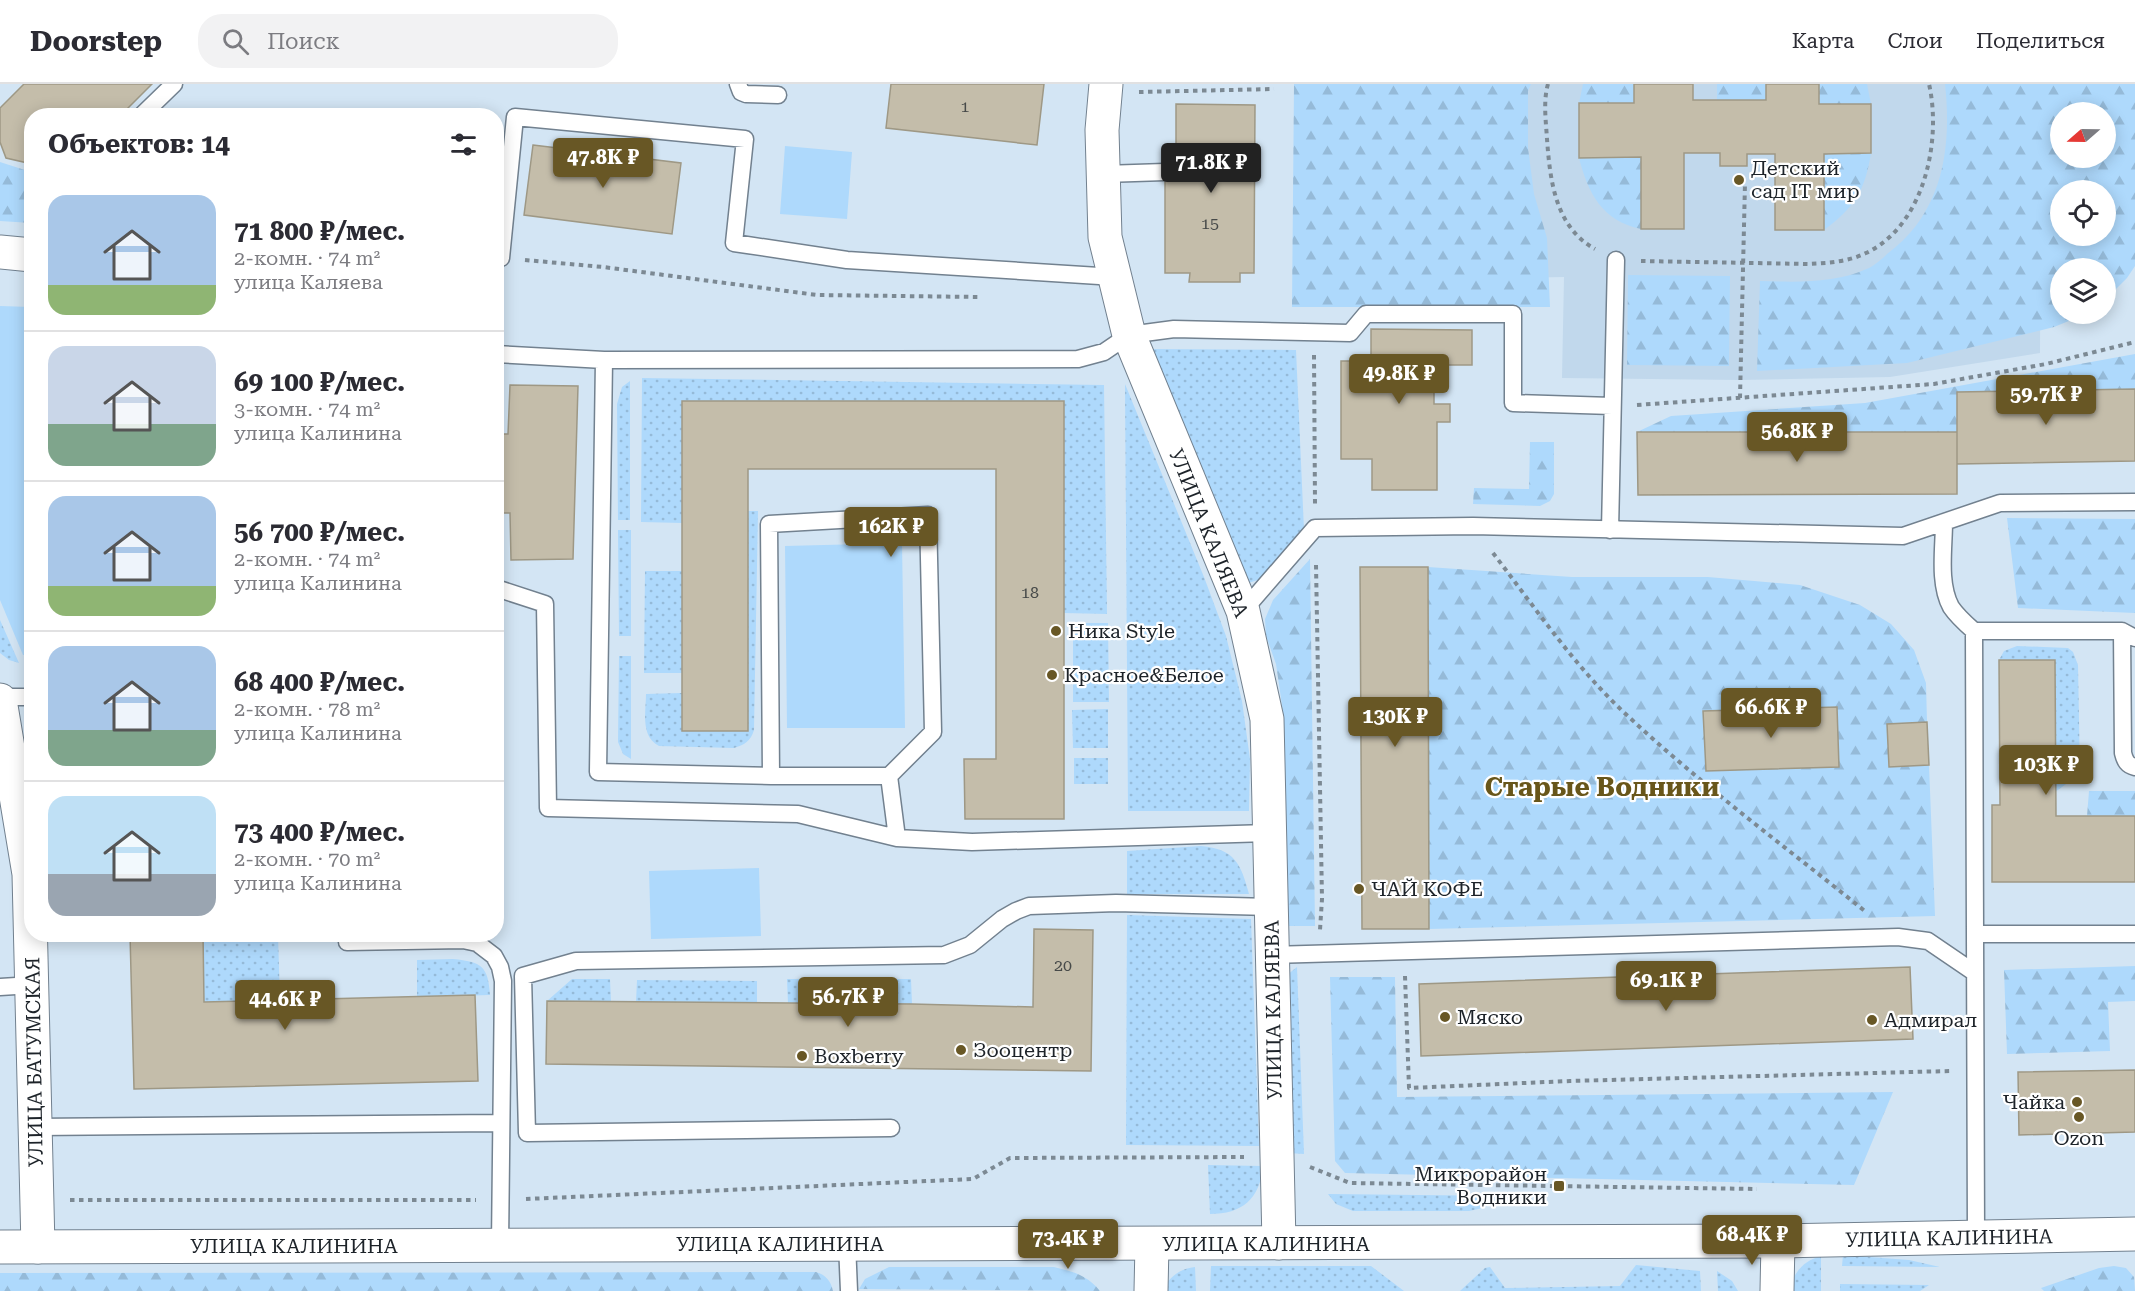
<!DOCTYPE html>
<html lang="ru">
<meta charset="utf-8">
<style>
body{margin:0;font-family:"Roboto Serif",serif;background:#f2f2f3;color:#2b2b33;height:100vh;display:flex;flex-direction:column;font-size:22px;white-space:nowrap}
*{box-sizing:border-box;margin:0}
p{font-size:20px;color:#7c7c81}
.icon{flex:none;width:33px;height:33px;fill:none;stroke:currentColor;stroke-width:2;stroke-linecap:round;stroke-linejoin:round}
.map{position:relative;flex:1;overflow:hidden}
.sheet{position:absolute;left:24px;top:24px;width:480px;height:834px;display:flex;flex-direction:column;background:#fff;border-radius:24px;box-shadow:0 3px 15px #0003}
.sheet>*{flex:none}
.needle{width:39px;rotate:250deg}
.controls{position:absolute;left:2050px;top:18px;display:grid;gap:12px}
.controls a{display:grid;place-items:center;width:66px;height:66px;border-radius:50%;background:#fff;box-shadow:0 3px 15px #0003;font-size:30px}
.price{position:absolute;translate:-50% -51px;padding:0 14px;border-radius:6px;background:#685725;color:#fff;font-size:20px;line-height:39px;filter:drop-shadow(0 2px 3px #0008)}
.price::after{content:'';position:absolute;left:50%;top:36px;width:18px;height:14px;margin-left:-9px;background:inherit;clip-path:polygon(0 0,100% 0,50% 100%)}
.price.current{background:#222;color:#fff}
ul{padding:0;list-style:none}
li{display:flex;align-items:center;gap:18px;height:150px;padding:0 24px}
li+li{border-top:2px solid #e1e1e2}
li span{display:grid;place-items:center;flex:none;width:168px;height:120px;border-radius:18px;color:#555}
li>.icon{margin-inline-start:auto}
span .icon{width:72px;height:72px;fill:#fffc;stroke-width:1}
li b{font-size:26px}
h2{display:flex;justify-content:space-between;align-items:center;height:72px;padding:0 24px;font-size:26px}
header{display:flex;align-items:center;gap:36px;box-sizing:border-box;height:84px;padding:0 30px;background:#fff;border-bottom:2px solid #e1e1e2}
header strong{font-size:28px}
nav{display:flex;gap:33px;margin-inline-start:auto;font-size:21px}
.search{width:420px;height:54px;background:#f2f2f3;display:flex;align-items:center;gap:15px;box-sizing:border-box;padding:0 21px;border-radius:24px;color:#7c7c81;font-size:22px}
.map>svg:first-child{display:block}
.built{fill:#c1d8ec}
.grass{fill:url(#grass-dots)}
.forest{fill:url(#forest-firs);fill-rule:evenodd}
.park{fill:#aed9fc}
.building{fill:#c4bdaa;stroke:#9e9885;stroke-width:1.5}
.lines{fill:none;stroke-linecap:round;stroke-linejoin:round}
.service-casing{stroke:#72818f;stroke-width:19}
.minor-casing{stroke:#72818f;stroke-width:35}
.secondary-casing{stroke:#72818f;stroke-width:35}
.path{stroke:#7c8993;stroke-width:4;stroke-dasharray:4.5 4.5;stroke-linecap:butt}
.service{stroke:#fff;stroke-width:16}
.minor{stroke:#fff;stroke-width:33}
.secondary{stroke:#fff;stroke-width:33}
.poi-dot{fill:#685725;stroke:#fff;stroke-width:2}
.labels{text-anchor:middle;stroke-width:4.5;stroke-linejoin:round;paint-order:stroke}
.number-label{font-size:16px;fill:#474a49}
.poi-label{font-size:20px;fill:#1d2329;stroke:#fff;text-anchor:start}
.street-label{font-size:20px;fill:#1d2329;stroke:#fff}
.district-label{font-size:26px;font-weight:bold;fill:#68561a;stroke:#fff}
</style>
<header>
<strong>Doorstep</strong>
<div class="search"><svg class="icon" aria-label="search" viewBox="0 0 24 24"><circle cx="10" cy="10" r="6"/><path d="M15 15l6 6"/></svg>Поиск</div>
<nav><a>Карта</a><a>Слои</a><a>Поделиться</a></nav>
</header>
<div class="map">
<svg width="2135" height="1207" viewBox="0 0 2135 1207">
<defs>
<pattern id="grass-dots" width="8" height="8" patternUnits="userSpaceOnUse" patternTransform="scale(1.5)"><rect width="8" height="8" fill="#aed9fc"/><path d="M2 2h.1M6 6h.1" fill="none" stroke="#95bad8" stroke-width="1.8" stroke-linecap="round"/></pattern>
<pattern id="forest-firs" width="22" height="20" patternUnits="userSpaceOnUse" patternTransform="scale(1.5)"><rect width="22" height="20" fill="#aed9fc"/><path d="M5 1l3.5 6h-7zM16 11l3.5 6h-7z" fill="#95bad8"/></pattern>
</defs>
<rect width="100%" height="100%" fill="#d3e5f4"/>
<path class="built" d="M1439,0H2041L2040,269L1890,293L1740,296L1562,294L1564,193L1436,195Z"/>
<path class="grass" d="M1143,265L1296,266L1304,446L1258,496L1248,499Z
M642,294L1104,301L1107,530L1064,529V317H682V439L641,438Z
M630,297V436H618L617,320L622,303Z
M1125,300L1204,493L1226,552L1242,617L1250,675L1249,727H1128Z
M748,427H758L754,646C751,657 744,661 734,664L659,662C640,652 646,628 646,610L682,609L683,647H748Z
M618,446H631V552H619Z
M645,487H682V589H644Z
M0,536L19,579L9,576L0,569Z
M1073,539H1108L1109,618H1073Z
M2017,562L2068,564L2073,568L2078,581L2080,690L2055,708V576H1999L2004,567Z
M619,572H631V675L623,670L618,658Z
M1108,625V664H1073L1072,626Z
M1074,674H1108V700H1074Z
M1201,762C1235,765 1241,780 1249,810H1127V767Z
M1127,831L1251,835L1259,1062L1126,1061Z
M203,851H278L280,916L204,918Z
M453,875C482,878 488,882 490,911L417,913V876Z
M1297,883L1304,1070L1288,1069L1287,891Z
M572,895H610L611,918L547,917Z
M787,895H911L912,920H788Z
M637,896L757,897V919L636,918Z
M1208,1081L1263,1082C1260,1115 1242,1130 1210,1130Z
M1328,1110L1510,1112L1483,1124L1469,1127H1353L1336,1120Z
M1843,1171L1909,1176L1940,1183L1842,1182Z
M1821,1172V1207H1789C1793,1189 1803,1177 1821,1172Z
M1636,1181L1700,1187L1701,1207H1460L1485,1184L1490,1183L1505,1204L1620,1202Z
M1211,1182H1371L1404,1207H1210Z
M1195,1183L1196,1207H1162C1169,1193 1179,1185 1195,1183Z
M1717,1187L1732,1197L1738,1207H1718Z
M1840,1200L1929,1201L1920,1207H1840Z"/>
<path class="forest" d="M1294,0H1531L1528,7V64L1534,110L1547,154L1550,223H1292Z
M1583,0H1634V19H1579Z
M1717,0H1766V16H1717Z
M1819,0H1867L1871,20H1819Z
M1945,0H2135V182L2127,194L2106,215V184H2061V230H2086L2054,243L1907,279L1757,287L1760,197C1795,198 1835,200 1869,184C1875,181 1882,175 1887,170C1943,129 1952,64 1945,0ZM2061,28H2106V74H2061ZM2061,106H2106V152H2061Z
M1871,69C1865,107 1854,124 1824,146V70Z
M1641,73V145C1602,137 1588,109 1579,74Z
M0,78L31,88V139L0,137Z
M1628,191L1730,192L1729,282L1627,281Z
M2135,270V305L1957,308V348H1637L1671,332L1865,319Z
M1530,358H1554V410L1550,417L1540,422L1473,420L1474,404L1529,405Z
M2007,434L2135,435V529L2018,524Z
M1310,475L1315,842H1287L1284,635L1276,580L1266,552L1265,535L1273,516Z
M1428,483L1572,493H1708L1800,501L1860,521L1891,540L1914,566L1926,599L1927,638L1887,640L1889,683L1929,681L1935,832L1429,845Z
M2089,707H2135V732H2087Z
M2135,882V917L2108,918L2110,967L2007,970L2004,886Z
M1330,893H1395L1397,1013L1893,1008L1854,1101L1345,1089L1335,1077Z
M2114,1182L2126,1184L2134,1193L2135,1207H2044L2041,1204L2099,1184Z
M889,1183H1054C1074,1188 1087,1191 1100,1207L859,1205L865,1195Z
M816,1188C826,1191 831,1197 833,1207H0V1189Z"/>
<path class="park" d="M785,62L852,68L847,135L780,130Z
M0,222L31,223V571H23L0,516Z
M902,459L905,644H787L785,462Z
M759,784L761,852L651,855L649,787Z"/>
<path class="building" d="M24,0H152L120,32H32V80L6,74L0,58V24Z
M891,0H1044L1037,61L886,44Z
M1634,0H1693V16H1766V0H1819V20H1871V69L1824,70V146H1775V70H1747V82H1720V69H1684V145H1641V73L1579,74V19H1634Z
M1176,20L1255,21L1254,189H1240V198H1189L1190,189H1165V74H1176Z
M533,61L681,79L672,150L524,131Z
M1371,245L1472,246V281H1434V320H1450V338H1437V406H1372V375H1341V277H1371Z
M510,301L578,302L573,475L511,476L510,429H496V350H508Z
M2135,305V377L1957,380V308Z
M682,317H1064V735H965L964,675H996V385H748V647H682Z
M1637,348H1957V410L1638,411Z
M1360,483H1428L1429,845H1362Z
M1999,576H2055L2056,732H2135V798H1992V721H2000Z
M1837,623L1839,683L1706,687L1703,627Z
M1927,638L1929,681L1889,683L1887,640Z
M1034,845L1093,846L1091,987L546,980L547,917L912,920L1033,923Z
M130,850H203L204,918L475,911L478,997L134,1005Z
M1910,883L1913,955L1421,972L1419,900Z
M2135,986V1048L2019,1051L2018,988Z"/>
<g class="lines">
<defs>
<path id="service" d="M738,0L741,8L746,10L778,11
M141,32L174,0
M1104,90L1165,88
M501,174L515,33L745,55L734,159L847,176L1115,193
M496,270L604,276
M1944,438C1944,464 1938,499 1951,523C1957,532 1966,540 1974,547
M1610,446L1616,176
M496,504L545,520L548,724L798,730L897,754
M1243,527L1315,444L1473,442L1903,452L2000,419L2135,418
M2122,547L2123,669C2125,677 2127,681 2135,683
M0,613H32
M771,692L769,440L928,431L933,648L889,692
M1268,749L972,758L897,754L889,692H771L598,688L604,276L1078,275L1104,268L1129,251L1174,245L1350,249L1366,230H1513V319L1612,322
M347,850V858L463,856L477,859L494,872L500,883L503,897L500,1161
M1975,850H2135
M1271,871L1898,853L1928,857L1975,889
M0,903L32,901
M35,1043L500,1039
M891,1044L527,1049L523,892L576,877L944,871L970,861L1002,835L1016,827L1029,822L1116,819L1270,823
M1976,1154L1974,547H2122L2135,554
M847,1159L849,1207"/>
<path id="minor" d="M1106,0L1102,46L1105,153L1129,251L1243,527L1267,635L1279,1159
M0,168L32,171
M0,616L29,790L38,1163
M1151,1207L1152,1160
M1777,1207L1778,1157"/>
<path id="secondary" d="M0,1163L1778,1157L2135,1150"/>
</defs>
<use href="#service" class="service-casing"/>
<use href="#minor" class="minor-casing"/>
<use href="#secondary" class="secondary-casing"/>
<path class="path" d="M1548,0C1543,17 1546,38 1547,55C1550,96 1555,143 1595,165
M1139,8L1274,5
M525,176L603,183L817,211L981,213
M1641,177L1808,180C1827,179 1848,178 1866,169C1924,142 1942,57 1929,0
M1314,271L1315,420
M1740,314L1745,99
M1637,321L1934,300L2046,280L2135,258
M1493,469C1536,525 1578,587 1630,634C1704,703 1787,764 1866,828
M1316,481L1322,815L1320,846
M1405,892L1409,1004L1570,997L1950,987
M1310,1083L1350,1099L1757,1105
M526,1115L973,1095L1010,1074L1244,1073
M70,1116H476"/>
<use href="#service" class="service"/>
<use href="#minor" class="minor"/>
<use href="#secondary" class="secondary"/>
</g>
<g class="poi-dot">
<circle cx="1739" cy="96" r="6"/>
<circle cx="1056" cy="547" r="6"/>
<circle cx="1052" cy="591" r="6"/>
<circle cx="1359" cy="805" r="6"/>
<circle cx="1445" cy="933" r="6"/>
<circle cx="1872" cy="936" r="6"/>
<circle cx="961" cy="966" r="6"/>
<circle cx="802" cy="972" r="6"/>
<circle cx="2077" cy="1018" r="6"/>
<circle cx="2079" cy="1033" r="6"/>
<rect x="1553" y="1096" width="12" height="12" rx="3"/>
</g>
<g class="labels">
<g class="number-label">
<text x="965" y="28">1</text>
<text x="1210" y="145">15</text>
<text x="1030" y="514">18</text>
<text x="1063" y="887">20</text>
</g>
<g class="poi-label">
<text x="1751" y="91">Детский<tspan x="1751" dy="23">сад IT мир</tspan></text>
<text x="1068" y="554">Ника Style</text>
<text x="1064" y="598">Красное&amp;Белое</text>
<text x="1371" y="812">ЧАЙ КОФЕ</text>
<text x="1457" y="940">Мяско</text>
<text x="1884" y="943">Адмирал</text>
<text x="973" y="973">Зооцентр</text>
<text x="814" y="979">Boxberry</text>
<text x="2065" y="1025" text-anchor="end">Чайка</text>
<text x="2079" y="1061" text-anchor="middle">Ozon</text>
<text x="1547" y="1097" text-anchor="end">Микрорайон<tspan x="1547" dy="23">Водники</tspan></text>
</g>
<g class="street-label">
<text transform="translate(1209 449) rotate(68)" y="7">УЛИЦА КАЛЯЕВА</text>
<text transform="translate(1273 926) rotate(-91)" y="7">УЛИЦА КАЛЯЕВА</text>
<text transform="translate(34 978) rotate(-91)" y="7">УЛИЦА БАТУМСКАЯ</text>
<text transform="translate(1949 1154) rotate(-1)" y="7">УЛИЦА КАЛИНИНА</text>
<text x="780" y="1167">УЛИЦА КАЛИНИНА</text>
<text x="1266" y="1167">УЛИЦА КАЛИНИНА</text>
<text x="294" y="1169">УЛИЦА КАЛИНИНА</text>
</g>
<g class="district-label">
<text x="1602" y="712">Старые Водники</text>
</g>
</g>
</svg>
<div class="controls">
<a><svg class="needle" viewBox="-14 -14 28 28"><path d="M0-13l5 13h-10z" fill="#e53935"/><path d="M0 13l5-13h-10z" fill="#7c7c81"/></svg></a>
<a><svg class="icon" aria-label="locate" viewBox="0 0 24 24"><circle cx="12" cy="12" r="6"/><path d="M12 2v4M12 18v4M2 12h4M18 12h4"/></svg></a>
<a><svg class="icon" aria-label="layers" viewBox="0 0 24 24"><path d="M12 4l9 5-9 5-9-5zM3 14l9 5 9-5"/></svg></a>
</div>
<b class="price" style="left:603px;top:105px">47.8K ₽</b>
<b class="price current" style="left:1211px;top:110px">71.8K ₽</b>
<b class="price" style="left:1399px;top:321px">49.8K ₽</b>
<b class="price" style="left:2046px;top:342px">59.7K ₽</b>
<b class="price" style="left:1797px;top:379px">56.8K ₽</b>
<b class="price" style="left:891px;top:474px">162K ₽</b>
<b class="price" style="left:1771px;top:655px">66.6K ₽</b>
<b class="price" style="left:1395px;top:664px">130K ₽</b>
<b class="price" style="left:2046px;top:712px">103K ₽</b>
<b class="price" style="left:1666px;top:928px">69.1K ₽</b>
<b class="price" style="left:848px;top:944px">56.7K ₽</b>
<b class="price" style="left:285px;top:947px">44.6K ₽</b>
<b class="price" style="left:1752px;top:1182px">68.4K ₽</b>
<b class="price" style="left:1068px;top:1186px">73.4K ₽</b>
<section class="sheet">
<h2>Объектов: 14<svg class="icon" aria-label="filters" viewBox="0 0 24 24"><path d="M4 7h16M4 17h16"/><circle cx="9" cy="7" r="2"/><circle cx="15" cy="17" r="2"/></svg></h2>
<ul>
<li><span style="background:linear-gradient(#a9c7e8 75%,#8fb573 0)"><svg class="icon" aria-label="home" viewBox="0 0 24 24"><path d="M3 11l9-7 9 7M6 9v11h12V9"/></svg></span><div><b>71 800 ₽/мес.</b><p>2-комн. · 74 m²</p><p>улица Каляева</p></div></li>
<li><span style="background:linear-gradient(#c9d6e8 65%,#7fa58c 0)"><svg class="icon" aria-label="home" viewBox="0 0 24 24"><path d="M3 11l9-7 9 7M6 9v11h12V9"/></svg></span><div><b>69 100 ₽/мес.</b><p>3-комн. · 74 m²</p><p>улица Калинина</p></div></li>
<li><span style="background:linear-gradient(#a9c7e8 75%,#8fb573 0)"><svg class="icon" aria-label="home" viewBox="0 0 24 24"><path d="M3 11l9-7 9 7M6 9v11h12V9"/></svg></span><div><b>56 700 ₽/мес.</b><p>2-комн. · 74 m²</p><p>улица Калинина</p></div></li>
<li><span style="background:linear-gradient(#a9c7e8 70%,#7fa58c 0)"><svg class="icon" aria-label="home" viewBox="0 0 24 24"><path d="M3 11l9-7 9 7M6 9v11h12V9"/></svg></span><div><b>68 400 ₽/мес.</b><p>2-комн. · 78 m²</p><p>улица Калинина</p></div></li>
<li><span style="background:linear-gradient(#bfe0f5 65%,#9aa5b1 0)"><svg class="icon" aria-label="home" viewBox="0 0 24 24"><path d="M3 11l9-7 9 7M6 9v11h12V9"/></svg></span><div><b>73 400 ₽/мес.</b><p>2-комн. · 70 m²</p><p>улица Калинина</p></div></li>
</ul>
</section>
</div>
